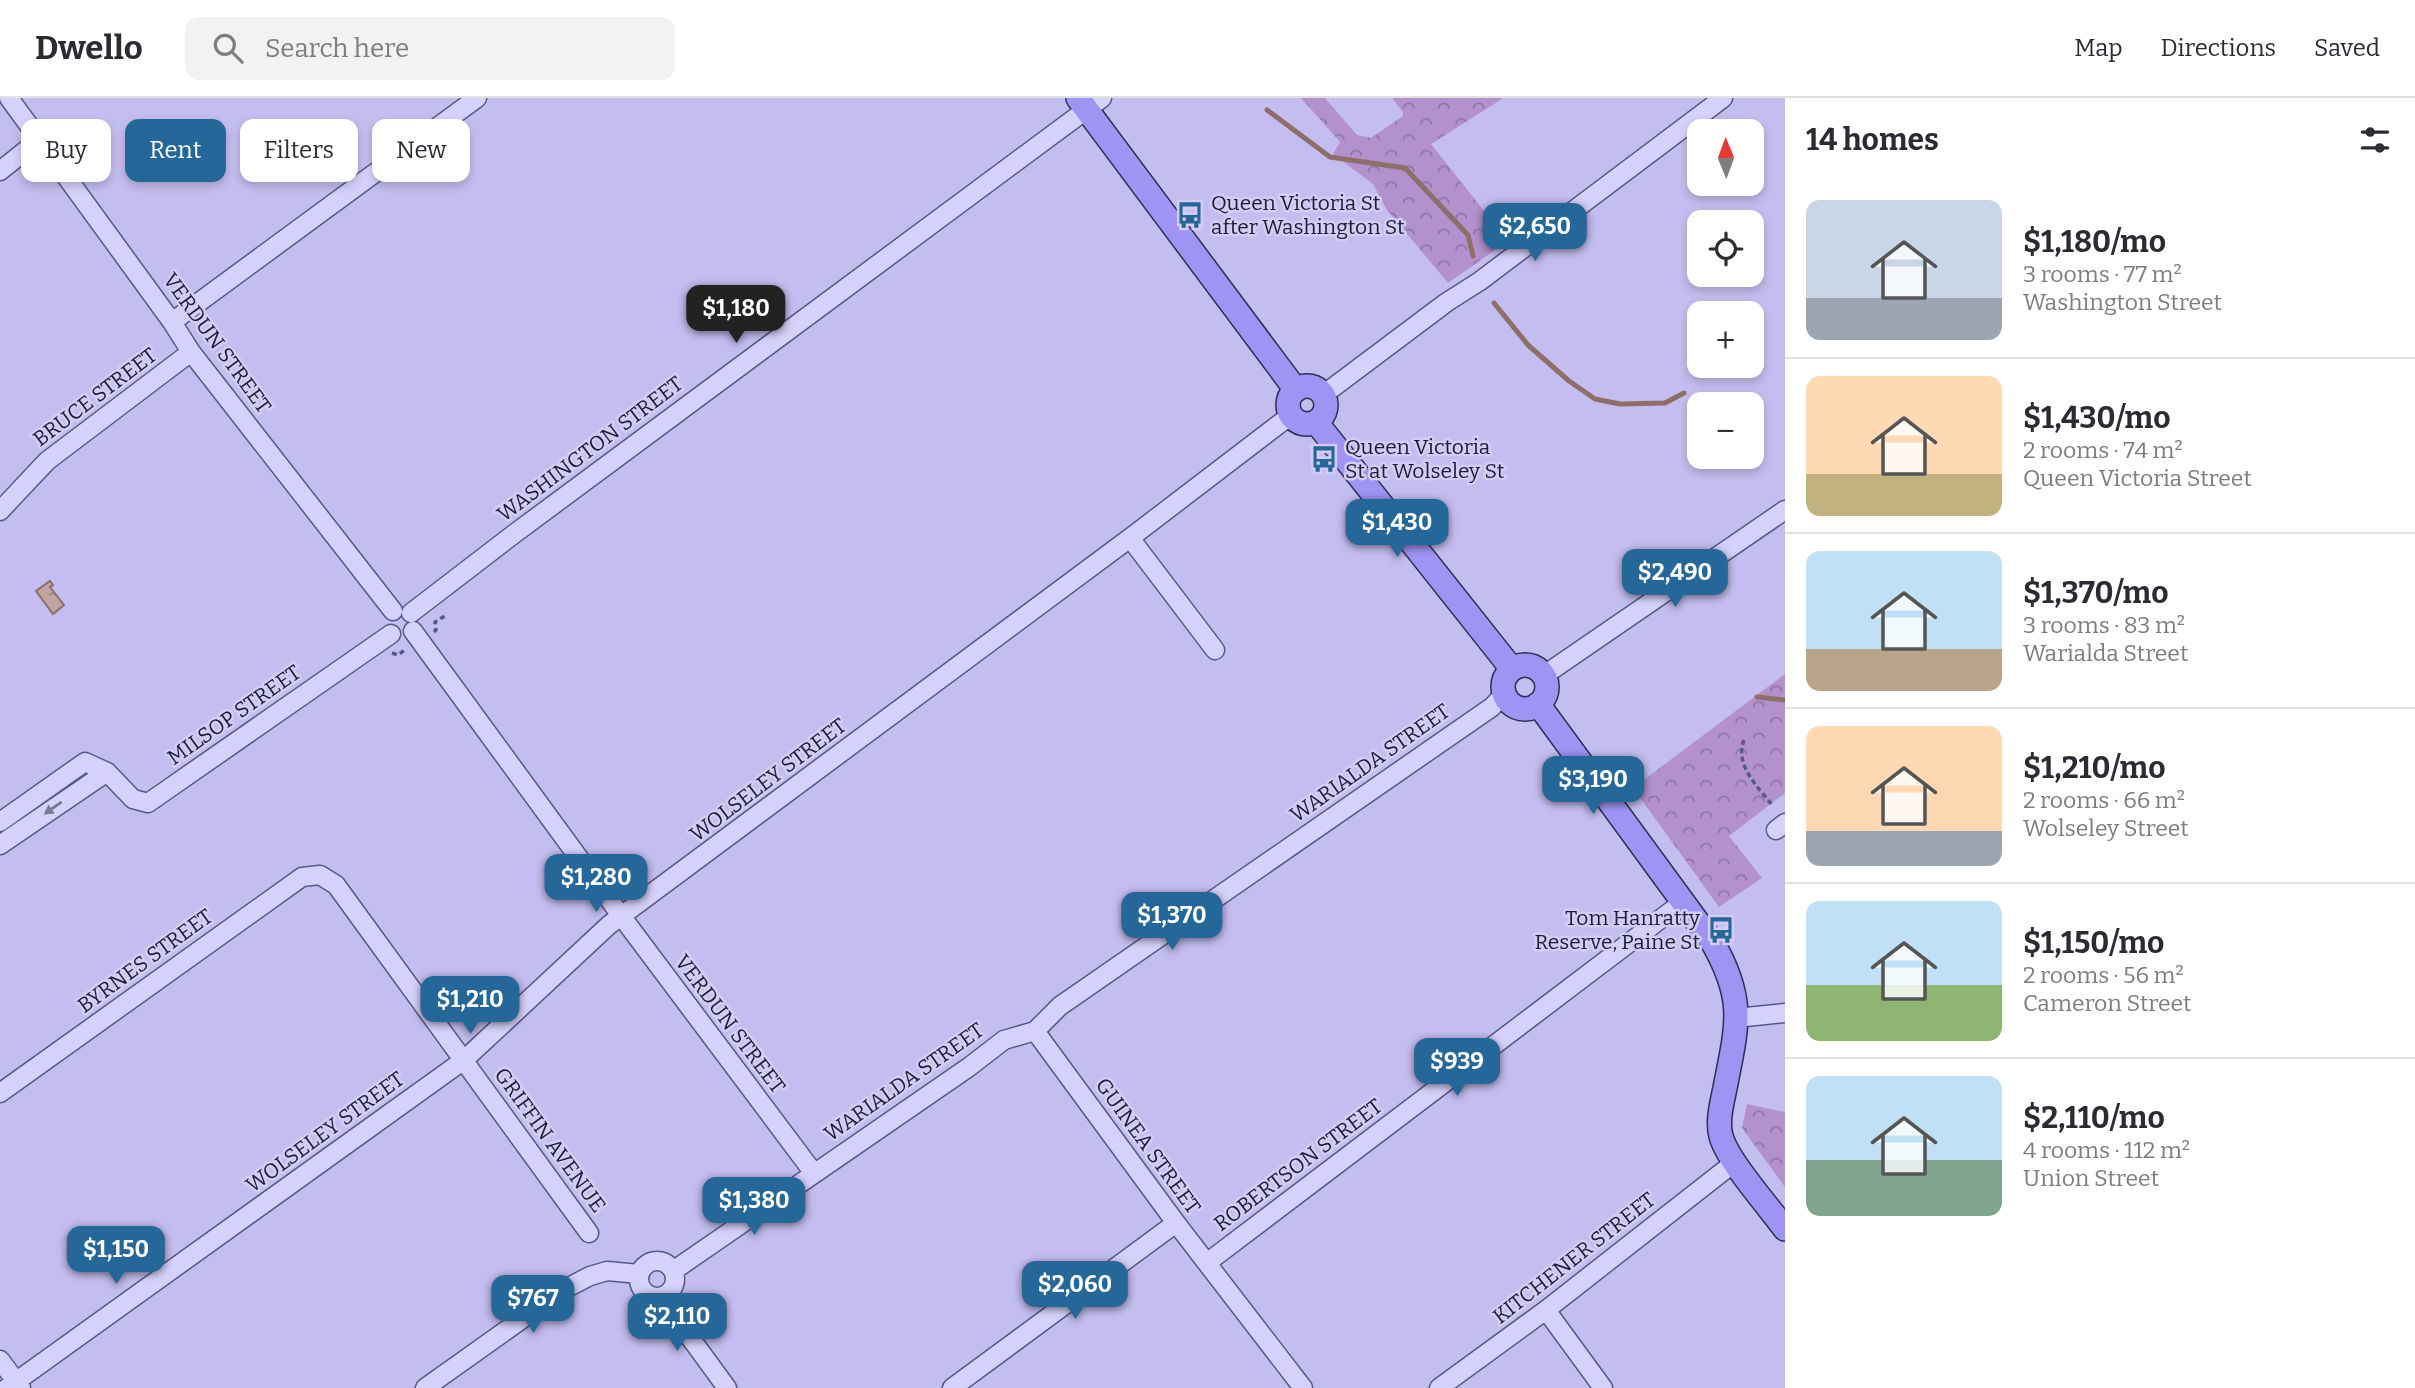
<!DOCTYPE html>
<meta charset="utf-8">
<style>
body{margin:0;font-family:Bitter,serif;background:#f2f2f3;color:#2b2b33;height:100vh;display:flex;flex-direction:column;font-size:26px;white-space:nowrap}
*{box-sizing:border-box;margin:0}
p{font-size:23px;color:#7c7c81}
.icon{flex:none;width:38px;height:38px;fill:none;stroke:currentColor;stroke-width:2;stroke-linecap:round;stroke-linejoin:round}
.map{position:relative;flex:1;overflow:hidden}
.drawer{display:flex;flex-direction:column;background:#fff;width:630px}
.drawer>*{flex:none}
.top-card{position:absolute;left:21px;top:21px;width:665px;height:63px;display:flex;gap:14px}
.needle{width:46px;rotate:359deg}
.controls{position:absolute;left:1687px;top:21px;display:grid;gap:14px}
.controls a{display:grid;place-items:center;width:77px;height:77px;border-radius:14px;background:#fff;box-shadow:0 4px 10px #0003;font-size:35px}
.price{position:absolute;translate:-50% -60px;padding:0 16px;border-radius:14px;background:#246798;color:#fff;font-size:23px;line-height:46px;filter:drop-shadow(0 2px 4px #0008)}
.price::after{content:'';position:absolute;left:50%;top:42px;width:21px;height:16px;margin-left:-10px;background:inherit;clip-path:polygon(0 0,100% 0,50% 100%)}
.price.active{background:#222;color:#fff}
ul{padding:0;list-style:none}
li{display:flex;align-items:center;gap:21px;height:175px;padding:0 21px}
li+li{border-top:2px solid #e1e1e2}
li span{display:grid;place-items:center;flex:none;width:196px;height:140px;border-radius:14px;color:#555}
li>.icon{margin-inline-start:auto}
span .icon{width:84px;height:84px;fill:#fffc;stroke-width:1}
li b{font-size:30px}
h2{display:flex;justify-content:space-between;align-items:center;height:84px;padding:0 21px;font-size:30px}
.tag{padding:0 24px;border-radius:14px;background:#fff;box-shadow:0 4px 10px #0003;font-size:24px;line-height:63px}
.tag.active{background:#246798;color:#fff}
header{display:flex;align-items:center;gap:42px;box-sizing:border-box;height:98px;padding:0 35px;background:#fff;border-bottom:2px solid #e1e1e2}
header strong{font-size:33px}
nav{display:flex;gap:38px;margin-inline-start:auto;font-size:24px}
.search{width:490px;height:63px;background:#f2f2f3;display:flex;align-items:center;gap:18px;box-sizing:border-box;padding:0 24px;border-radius:14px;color:#7c7c81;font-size:26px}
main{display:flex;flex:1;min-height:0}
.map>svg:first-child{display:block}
.park{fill:url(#park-crowns)}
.water{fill:url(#water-ripples);stroke:#8e6f68;stroke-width:2}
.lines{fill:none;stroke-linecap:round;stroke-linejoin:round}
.stream{stroke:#8e6f68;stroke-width:5}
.minor-casing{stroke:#565887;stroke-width:21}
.major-casing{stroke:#2b2f54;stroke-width:26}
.path{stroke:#565887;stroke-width:3.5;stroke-dasharray:5 3.5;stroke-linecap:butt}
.minor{stroke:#d6d1fa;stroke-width:18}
.major{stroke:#9f93f4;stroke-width:23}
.oneway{fill:#787798}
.labels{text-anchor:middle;stroke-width:5;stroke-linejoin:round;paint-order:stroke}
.poi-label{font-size:21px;fill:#1b1d36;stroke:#d3cdf6;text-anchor:start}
.street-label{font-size:21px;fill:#1b1d36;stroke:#d3cdf6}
</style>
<header>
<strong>Dwello</strong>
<div class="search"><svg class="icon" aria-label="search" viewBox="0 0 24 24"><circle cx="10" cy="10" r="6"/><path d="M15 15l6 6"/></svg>Search here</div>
<nav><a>Map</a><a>Directions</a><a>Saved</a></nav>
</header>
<main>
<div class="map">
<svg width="1785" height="1290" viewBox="0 0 1785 1290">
<defs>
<pattern id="park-crowns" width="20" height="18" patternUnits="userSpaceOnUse" patternTransform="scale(1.75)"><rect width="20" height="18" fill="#b291cd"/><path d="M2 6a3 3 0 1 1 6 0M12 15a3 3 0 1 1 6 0" fill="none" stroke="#9076a7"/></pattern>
<pattern id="water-ripples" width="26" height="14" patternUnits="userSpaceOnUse" patternTransform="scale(1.75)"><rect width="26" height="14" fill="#c0a5a1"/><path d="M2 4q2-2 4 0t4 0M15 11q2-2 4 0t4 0" fill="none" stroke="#9b8684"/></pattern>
</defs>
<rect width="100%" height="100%" fill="#c4bdef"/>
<path class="park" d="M1301,0H1325L1357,37L1371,40L1403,18V14L1392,0H1501L1502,1L1431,46L1508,143L1448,185L1387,112L1373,86L1333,56L1340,44Z
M1785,576V695L1729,738L1762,780L1719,809L1633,690Z
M1747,1006L1785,1014V1089L1742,1030Z"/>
<path class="water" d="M50,483L53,487L50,489L64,507L53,516L36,493Z"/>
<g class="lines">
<path class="stream" d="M1267,12L1330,59L1405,70L1468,137L1473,158
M1494,205L1528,247L1569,283L1595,301L1620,306L1665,305L1684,295
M1757,599L1785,602"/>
<defs>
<path id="minor" d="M9,0L172,224L191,254L393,513
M0,73L40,41
M172,224L477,0
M1323,297L1447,204L1480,183L1723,0
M0,413L47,363L191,254
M1130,440L1215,552
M411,515L514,436L1102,0
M413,533L622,819L813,1074
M1543,578L1785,412
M0,724L85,664L107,674L133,701L148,705L391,536
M1776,732L1785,725
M0,747L107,674
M1736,920L1785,915
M1035,933L1176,1125L1303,1290
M0,995L302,779L320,777L336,787L589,1135
M639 1181a18 18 0 1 1 36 0a18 18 0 1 1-36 0Z
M1208,1164L1683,804
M673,1173L969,969L1004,942L1035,933L1060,908L1492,609L1504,596
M663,1198L667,1208L727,1290
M1546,1212L1603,1290
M0,1262L21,1290
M7,1290L464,962L609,827L1130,440L1291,317
M425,1290L563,1192L590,1178L607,1173L639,1176
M952,1290L1176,1125
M1439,1290L1546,1212L1735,1064"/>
<path id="major" d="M1078,0L1296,292
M1288 307a19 19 0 1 1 38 0a19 19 0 1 1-38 0Z
M1316,324L1512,571
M1503 589a22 22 0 1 1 44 0a22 22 0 1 1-44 0Z
M1538,606L1713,845C1746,903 1737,928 1725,990C1722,1005 1717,1023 1721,1038C1727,1062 1769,1109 1785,1131"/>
</defs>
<use href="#minor" class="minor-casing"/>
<use href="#major" class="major-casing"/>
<path class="path" d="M434,534L436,532L435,524L445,518
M392,555L398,557L406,551
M1744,642C1734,667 1758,689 1773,708"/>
<use href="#minor" class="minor"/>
<use href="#major" class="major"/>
</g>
<defs><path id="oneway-solid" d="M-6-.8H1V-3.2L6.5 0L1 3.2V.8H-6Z" transform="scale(1.75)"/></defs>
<use class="oneway" href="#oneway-solid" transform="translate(53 710) rotate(145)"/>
<defs>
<symbol id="bus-bare" viewBox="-9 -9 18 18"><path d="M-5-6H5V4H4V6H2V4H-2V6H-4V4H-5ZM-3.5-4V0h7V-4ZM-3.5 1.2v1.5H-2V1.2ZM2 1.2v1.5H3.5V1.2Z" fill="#246798" stroke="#d3cdf6" stroke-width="2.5" paint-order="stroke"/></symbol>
</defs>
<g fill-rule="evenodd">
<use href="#bus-bare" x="1171" y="98" width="38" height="38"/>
<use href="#bus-bare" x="1305" y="342" width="38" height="38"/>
<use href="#bus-bare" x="1702" y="813" width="38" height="38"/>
</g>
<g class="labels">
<g class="poi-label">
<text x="1211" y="112">Queen Victoria St<tspan x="1211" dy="24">after Washington St</tspan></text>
<text x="1345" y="356">Queen Victoria<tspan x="1345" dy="24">St at Wolseley St</tspan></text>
<text x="1700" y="827" text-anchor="end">Tom Hanratty<tspan x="1700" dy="24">Reserve, Paine St</tspan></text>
</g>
<g class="street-label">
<text transform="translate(217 245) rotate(54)" y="7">VERDUN STREET</text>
<text transform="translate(95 299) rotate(-37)" y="7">BRUCE STREET</text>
<text transform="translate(590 351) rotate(-37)" y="7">WASHINGTON STREET</text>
<text transform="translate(234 617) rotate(-35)" y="7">MILSOP STREET</text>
<text transform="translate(1370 665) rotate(-35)" y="7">WARIALDA STREET</text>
<text transform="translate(768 682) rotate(-37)" y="7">WOLSELEY STREET</text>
<text transform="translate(145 863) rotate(-36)" y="7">BYRNES STREET</text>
<text transform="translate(730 926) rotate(53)" y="7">VERDUN STREET</text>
<text transform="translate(904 984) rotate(-35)" y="7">WARIALDA STREET</text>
<text transform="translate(325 1034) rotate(-36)" y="7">WOLSELEY STREET</text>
<text transform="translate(550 1042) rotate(54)" y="7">GRIFFIN AVENUE</text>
<text transform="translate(1148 1048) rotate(54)" y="7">GUINEA STREET</text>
<text transform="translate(1298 1067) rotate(-37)" y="7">ROBERTSON STREET</text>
<text transform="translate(1574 1160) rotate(-38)" y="7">KITCHENER STREET</text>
</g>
</g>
</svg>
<div class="controls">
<a><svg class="needle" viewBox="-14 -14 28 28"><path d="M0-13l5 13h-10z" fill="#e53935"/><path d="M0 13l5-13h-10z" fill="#7c7c81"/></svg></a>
<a><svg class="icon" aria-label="locate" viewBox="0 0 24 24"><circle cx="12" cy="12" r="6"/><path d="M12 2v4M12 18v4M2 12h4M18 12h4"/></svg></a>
<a>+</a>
<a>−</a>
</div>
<b class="price" style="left:1535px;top:165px">$2,650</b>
<b class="price active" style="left:736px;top:247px">$1,180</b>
<b class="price" style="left:1397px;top:461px">$1,430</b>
<b class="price" style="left:1675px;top:511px">$2,490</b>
<b class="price" style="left:1593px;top:718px">$3,190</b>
<b class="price" style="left:596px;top:816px">$1,280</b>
<b class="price" style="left:1172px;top:854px">$1,370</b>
<b class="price" style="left:470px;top:938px">$1,210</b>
<b class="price" style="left:1457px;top:1000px">$939</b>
<b class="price" style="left:754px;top:1139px">$1,380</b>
<b class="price" style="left:116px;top:1188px">$1,150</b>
<b class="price" style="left:1075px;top:1223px">$2,060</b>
<b class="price" style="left:533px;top:1237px">$767</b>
<b class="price" style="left:677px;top:1255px">$2,110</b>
<div class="top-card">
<a class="tag">Buy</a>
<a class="tag active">Rent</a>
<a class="tag">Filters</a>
<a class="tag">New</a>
</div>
</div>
<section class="drawer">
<h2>14 homes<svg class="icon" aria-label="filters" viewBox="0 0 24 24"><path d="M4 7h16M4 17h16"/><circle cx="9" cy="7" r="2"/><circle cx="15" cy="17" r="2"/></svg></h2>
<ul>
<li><span style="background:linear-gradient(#c9d6e8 70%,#9aa5b1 0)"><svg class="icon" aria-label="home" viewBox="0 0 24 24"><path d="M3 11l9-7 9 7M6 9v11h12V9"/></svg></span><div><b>$1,180/mo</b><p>3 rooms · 77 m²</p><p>Washington Street</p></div></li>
<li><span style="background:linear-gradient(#ffd9b3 70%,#c2b280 0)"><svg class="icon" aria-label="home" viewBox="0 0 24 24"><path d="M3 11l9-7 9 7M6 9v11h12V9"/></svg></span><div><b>$1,430/mo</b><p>2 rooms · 74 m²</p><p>Queen Victoria Street</p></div></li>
<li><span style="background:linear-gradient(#bfe0f5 70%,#b9a48a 0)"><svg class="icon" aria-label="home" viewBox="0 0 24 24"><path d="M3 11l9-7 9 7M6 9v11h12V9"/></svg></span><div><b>$1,370/mo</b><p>3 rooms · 83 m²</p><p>Warialda Street</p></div></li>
<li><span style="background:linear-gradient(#ffd9b3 75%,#9aa5b1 0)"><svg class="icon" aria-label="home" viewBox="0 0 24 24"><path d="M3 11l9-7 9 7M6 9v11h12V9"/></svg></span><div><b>$1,210/mo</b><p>2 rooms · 66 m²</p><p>Wolseley Street</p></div></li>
<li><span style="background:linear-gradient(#bfe0f5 60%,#8fb573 0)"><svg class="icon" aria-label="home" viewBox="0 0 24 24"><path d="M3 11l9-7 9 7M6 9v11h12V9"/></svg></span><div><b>$1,150/mo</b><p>2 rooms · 56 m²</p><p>Cameron Street</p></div></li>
<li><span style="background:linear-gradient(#bfe0f5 60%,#7fa58c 0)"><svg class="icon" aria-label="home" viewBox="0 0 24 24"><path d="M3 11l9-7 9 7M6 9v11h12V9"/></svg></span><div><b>$2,110/mo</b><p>4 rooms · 112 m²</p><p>Union Street</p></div></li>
</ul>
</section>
</main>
